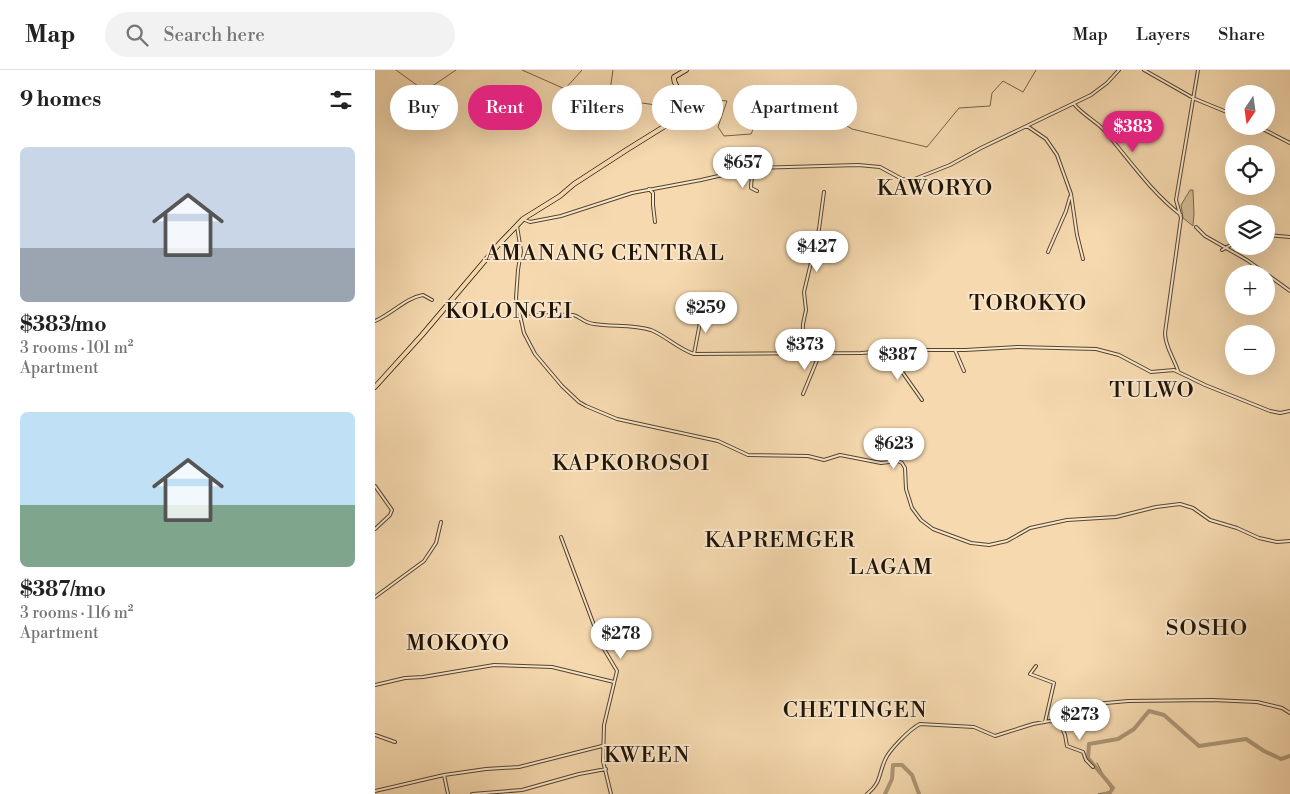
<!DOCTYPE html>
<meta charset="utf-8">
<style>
body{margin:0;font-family:"Libre Bodoni",serif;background:#f2f2f2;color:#222;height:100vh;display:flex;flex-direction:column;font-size:19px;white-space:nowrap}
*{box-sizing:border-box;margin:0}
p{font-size:16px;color:#767676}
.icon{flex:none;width:28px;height:28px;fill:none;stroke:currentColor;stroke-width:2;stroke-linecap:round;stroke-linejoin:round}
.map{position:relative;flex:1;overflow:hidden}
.drawer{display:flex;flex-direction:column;background:#fff;width:375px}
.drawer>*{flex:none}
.hud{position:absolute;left:15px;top:15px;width:475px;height:45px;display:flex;gap:10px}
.needle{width:32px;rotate:193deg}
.controls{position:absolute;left:850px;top:15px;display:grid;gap:10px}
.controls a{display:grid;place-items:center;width:50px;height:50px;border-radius:50%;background:#fff;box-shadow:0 5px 20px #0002;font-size:25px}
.price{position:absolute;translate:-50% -42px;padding:0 11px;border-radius:18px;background:#fff;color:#222;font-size:16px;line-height:32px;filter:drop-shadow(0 1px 2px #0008)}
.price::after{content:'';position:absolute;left:50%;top:30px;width:15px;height:11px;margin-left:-8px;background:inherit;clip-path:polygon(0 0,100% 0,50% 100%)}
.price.on{background:#db2777;color:#fff}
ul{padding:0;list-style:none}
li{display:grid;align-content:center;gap:10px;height:265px;padding:0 20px}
li span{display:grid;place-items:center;height:155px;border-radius:8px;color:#555}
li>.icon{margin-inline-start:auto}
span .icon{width:90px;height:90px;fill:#fffc;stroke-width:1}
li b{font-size:21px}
h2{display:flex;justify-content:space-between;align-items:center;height:60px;padding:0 20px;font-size:21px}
.pill{padding:0 18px;border-radius:22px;background:#fff;box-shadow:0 5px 20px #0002;font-size:18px;line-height:45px}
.pill.on{background:#db2777;color:#fff}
header{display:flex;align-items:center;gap:30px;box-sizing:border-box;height:70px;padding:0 25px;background:#fff;border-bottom:1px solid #e0e0e0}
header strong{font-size:24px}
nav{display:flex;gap:28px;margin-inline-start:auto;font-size:18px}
.search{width:350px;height:45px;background:#f2f2f2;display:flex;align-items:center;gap:12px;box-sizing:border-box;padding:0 18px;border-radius:28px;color:#767676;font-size:19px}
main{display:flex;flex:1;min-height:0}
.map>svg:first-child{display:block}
.green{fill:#d1b892;stroke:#78664c}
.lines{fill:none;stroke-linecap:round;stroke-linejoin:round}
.stream{stroke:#746249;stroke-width:1}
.river{stroke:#ad9676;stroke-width:4}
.street-casing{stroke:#554530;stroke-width:4}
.primary-casing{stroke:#1f1406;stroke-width:5.5}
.street{stroke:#f9e6cb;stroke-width:2}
.primary{stroke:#f6d9af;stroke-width:4}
.labels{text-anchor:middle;stroke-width:4;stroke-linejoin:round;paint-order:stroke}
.quarter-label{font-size:22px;letter-spacing:1px;fill:#1f1406;stroke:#f9e6cb}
</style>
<header>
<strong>Map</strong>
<div class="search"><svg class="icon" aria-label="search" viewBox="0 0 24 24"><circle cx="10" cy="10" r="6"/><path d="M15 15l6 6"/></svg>Search here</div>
<nav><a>Map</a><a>Layers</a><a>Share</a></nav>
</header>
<main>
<section class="drawer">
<h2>9 homes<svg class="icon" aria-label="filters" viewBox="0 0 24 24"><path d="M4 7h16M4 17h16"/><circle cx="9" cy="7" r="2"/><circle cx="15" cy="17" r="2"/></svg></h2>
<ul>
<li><span style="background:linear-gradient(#c9d6e8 65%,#9aa5b1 0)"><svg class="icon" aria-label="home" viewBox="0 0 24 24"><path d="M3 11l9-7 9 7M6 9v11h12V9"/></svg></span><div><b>$383/mo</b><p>3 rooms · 101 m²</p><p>Apartment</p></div></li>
<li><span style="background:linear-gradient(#bfe0f5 60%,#7fa58c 0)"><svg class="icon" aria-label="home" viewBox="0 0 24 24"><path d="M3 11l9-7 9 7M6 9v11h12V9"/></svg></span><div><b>$387/mo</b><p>3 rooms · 116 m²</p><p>Apartment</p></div></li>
</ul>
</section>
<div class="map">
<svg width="915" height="724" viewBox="0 0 915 724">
<rect width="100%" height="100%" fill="#f6d9af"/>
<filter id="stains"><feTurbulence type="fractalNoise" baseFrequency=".004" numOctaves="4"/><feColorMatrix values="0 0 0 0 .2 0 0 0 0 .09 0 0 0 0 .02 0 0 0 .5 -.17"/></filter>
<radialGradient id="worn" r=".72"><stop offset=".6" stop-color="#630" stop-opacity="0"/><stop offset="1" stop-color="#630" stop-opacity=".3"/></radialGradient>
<path class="green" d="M815,120H818L819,144L818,156L808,148L806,135Z"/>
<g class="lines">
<path class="stream" d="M21,0L50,21L81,0
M147,0L190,19L207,0
M238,0L235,21L246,30L302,38L312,34
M315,32L323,28L352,31L343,57L349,66L376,64L389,35L403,30L406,42L413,56L449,42L477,59L552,77L584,38L615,36L617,23L628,11L648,22L661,0
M722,693L737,721L723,724"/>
<path class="river" d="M510,724L517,709L518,695H527L537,705L544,724
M729,724H734L738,718L713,688L714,674L743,669L759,659L774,641L789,645L824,676L871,669L889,681L906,689L915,686"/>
<defs>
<path id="street" d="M769,0L820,29L859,45
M699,34C707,44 719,50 728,59C753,88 775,121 806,145
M652,56L671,69L682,85L696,124L702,165L708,189
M882,56L915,73
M372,99L377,104L376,118L382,121
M274,119L278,123V135L280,152
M150,150L155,152L186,146L257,123L326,110L378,98L483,95L505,97L527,109L537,110L575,95L606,78L716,25L732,13L744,0
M142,156L146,181L143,200L141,228C143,253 183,243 198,245C205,246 208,253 219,254C237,257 258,254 276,260C291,266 303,279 319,284L486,283L526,280H590L643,277L721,279L744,285L776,302L799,300L830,315L895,341L905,343L915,341
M821,157L830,166L872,190L915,221
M891,165L915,167
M847,180L859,173
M673,182L691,141L695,127
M142,232L149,263L160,284L187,316L204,332L211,336L242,349L343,371L373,385L433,386L449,390L465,385L506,393L523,391L527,393L530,398L531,419L537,438L546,450L558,459L596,473L614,475L632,471L655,458L692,450L741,447L781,437L805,434L818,438L835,450L862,458L884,468L902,472L915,471
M0,251C17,244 30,228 48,225L57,230
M580,280L589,301
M509,281L523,296L547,330
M319,284L327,242
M427,284L428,254L431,240L429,222L444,159L449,122
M803,301C799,288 790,277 790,263L806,148L801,130L823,0
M428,324L445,283
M0,416L17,440L15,445L0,459
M186,467L226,574L242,601L229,655L228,691L236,724
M0,527L49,491L61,473L66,452
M661,596L655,604L679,613L670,652
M0,615L30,608L48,607L119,595L177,597L239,612
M685,653L690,665L692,676L708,682L711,690L718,697
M0,665L20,672
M69,705L73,724
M0,721L69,705L111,699L144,697L227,676
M97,724L147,720L204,704L231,699
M492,724C506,713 503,706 510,690C514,680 535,659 545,654L599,657L620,666L658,654L675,651L689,653L705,643L710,638L720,634L753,631L837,630L882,632L907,638L915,643"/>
<path id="primary" d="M0,317L47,265L124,174L148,149L185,126L199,114L253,79L311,43C321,25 298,22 299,7L311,0"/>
</defs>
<use href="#street" class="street-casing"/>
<use href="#primary" class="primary-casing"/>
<use href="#street" class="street"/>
<use href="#primary" class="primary"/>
</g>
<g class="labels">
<g class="quarter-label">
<text x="560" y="125">KAWORYO</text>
<text x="230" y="190">AMANANG CENTRAL</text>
<text x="653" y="240">TOROKYO</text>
<text x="134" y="248">KOLONGEI</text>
<text x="777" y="327">TULWO</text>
<text x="256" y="400">KAPKOROSOI</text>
<text x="405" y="477">KAPREMGER</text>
<text x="516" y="504">LAGAM</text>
<text x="832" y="565">SOSHO</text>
<text x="83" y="580">MOKOYO</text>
<text x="480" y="647">CHETINGEN</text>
<text x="272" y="692">KWEEN</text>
</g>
</g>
<rect width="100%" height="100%" filter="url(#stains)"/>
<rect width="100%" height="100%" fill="url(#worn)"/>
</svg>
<div class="controls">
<a><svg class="needle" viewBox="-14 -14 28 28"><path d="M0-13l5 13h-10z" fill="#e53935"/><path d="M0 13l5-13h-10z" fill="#767676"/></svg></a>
<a><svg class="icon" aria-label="locate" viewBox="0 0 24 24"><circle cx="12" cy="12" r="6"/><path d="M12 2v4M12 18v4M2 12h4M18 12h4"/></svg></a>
<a><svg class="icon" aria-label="layers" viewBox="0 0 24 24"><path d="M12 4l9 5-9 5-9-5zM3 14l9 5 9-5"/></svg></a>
<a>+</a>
<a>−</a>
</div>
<b class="price on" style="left:758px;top:83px">$383</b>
<b class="price" style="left:368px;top:119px">$657</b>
<b class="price" style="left:442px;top:203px">$427</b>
<b class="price" style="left:331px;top:264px">$259</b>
<b class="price" style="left:430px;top:301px">$373</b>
<b class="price" style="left:523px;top:311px">$387</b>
<b class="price" style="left:519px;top:400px">$623</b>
<b class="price" style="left:246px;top:590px">$278</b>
<b class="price" style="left:705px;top:671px">$273</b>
<div class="hud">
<a class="pill">Buy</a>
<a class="pill on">Rent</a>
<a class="pill">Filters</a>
<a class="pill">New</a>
<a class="pill">Apartment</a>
</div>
</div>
</main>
